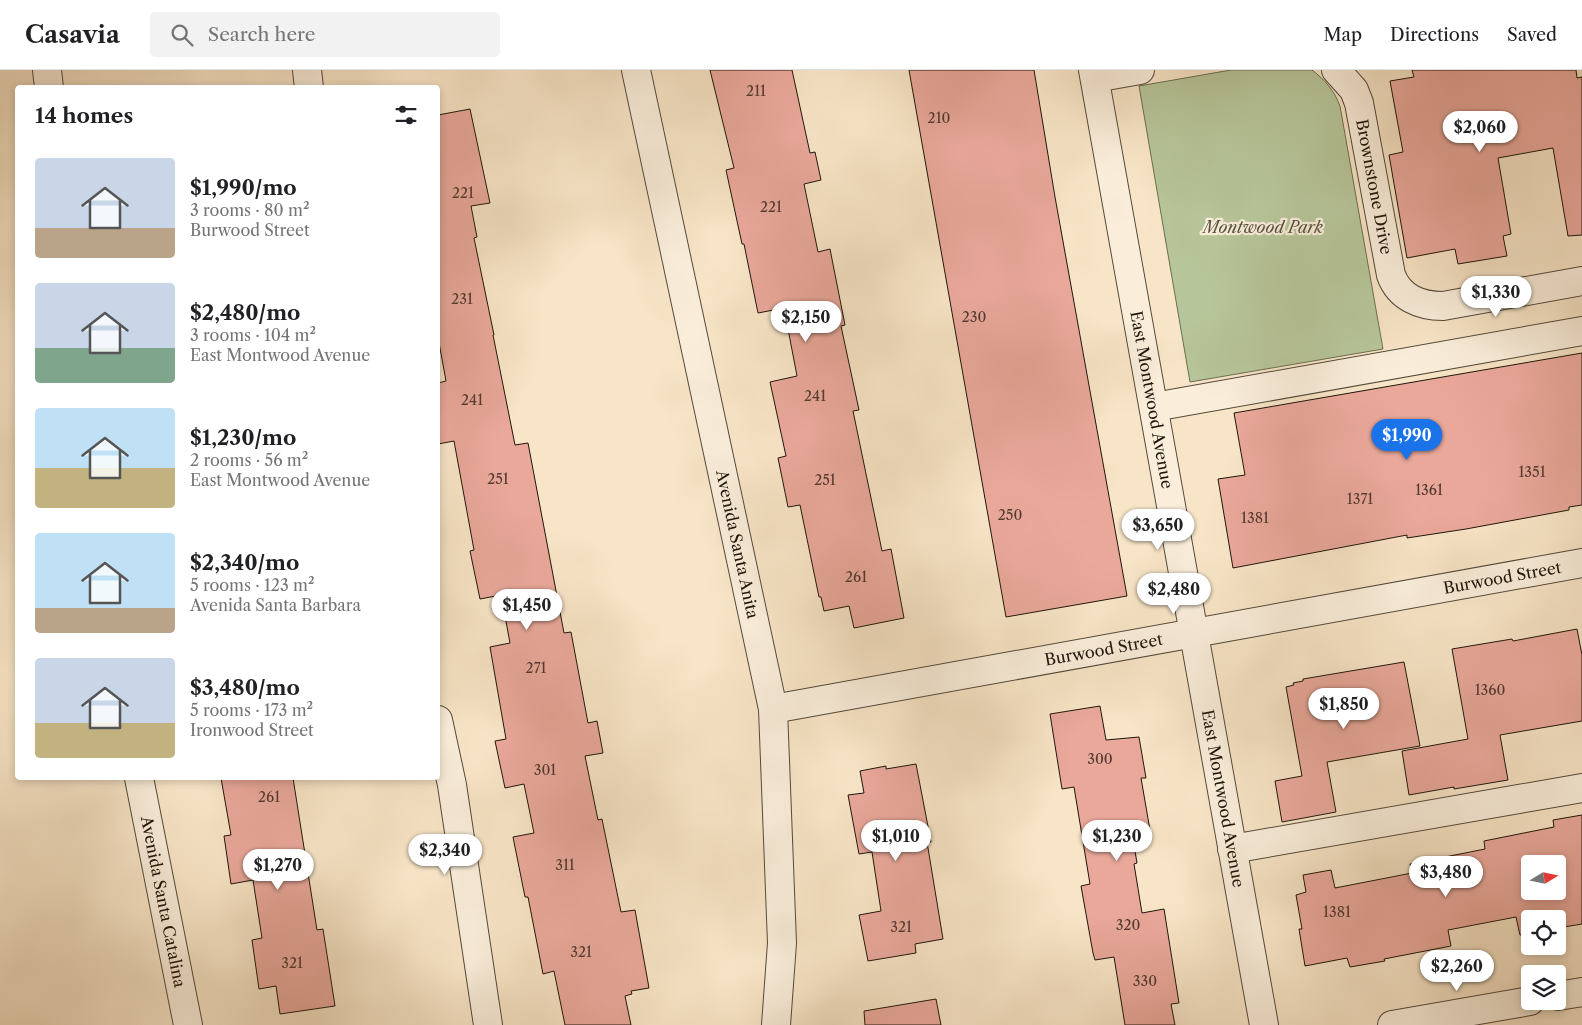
<!DOCTYPE html>
<meta charset="utf-8">
<style>
body{margin:0;font-family:"Libre Caslon Text",serif;background:#f2f2f2;color:#202124;height:100vh;display:flex;flex-direction:column;font-size:19px;white-space:nowrap}
*{box-sizing:border-box;margin:0}
p{font-size:16px;color:#757577}
.icon{flex:none;width:28px;height:28px;fill:none;stroke:currentColor;stroke-width:2;stroke-linecap:round;stroke-linejoin:round}
.map{position:relative;flex:1;overflow:hidden}
.details{position:absolute;left:15px;top:15px;width:425px;height:695px;display:flex;flex-direction:column;background:#fff;border-radius:5px;box-shadow:0 2px 8px #0003}
.details>*{flex:none}
.needle{width:32px;rotate:80deg}
.tools{position:absolute;left:1521px;top:785px;display:grid;gap:10px}
.tools a{display:grid;place-items:center;width:45px;height:45px;border-radius:5px;background:#fff;box-shadow:0 2px 8px #0003;font-size:25px}
.price{position:absolute;translate:-50% -42px;padding:0 11px;border-radius:18px;background:#fff;color:#222;font-size:16px;line-height:32px;filter:drop-shadow(0 1px 2px #0008)}
.price::after{content:'';position:absolute;left:50%;top:30px;width:15px;height:11px;margin-left:-8px;background:inherit;clip-path:polygon(0 0,100% 0,50% 100%)}
.price.selected{background:#1a73e8;color:#fff}
ul{padding:0;list-style:none}
li{display:flex;align-items:center;gap:15px;height:125px;padding:0 20px}
li span{display:grid;place-items:center;flex:none;width:140px;height:100px;border-radius:5px;color:#555}
li>.icon{margin-inline-start:auto}
span .icon{width:60px;height:60px;fill:#fffc;stroke-width:1}
li b{font-size:21px}
h2{display:flex;justify-content:space-between;align-items:center;height:60px;padding:0 20px;font-size:21px}
header{display:flex;align-items:center;gap:30px;box-sizing:border-box;height:70px;padding:0 25px;background:#fff;border-bottom:1px solid #e0e0e0}
header strong{font-size:24px}
nav{display:flex;gap:28px;margin-inline-start:auto;font-size:18px}
.search{width:350px;height:45px;background:#f2f2f2;display:flex;align-items:center;gap:12px;box-sizing:border-box;padding:0 18px;border-radius:5px;color:#757577;font-size:19px}
.map>svg:first-child{display:block}
.green{fill:#b7c69a;stroke:#6a6e53}
.building{fill:#eaa89b;stroke:#1e160c;fill-rule:evenodd}
.lines{fill:none;stroke-linecap:round;stroke-linejoin:round}
.minor-casing{stroke:#544a3b;stroke-width:30}
.minor{stroke:#faeedb;stroke-width:28}
.labels{text-anchor:middle;stroke-width:4.5;stroke-linejoin:round;paint-order:stroke}
.number-label{font-size:14px;fill:#513a30}
.street-label{font-size:16px;fill:#1e160c;stroke:#faeedb}
.park-label{font-size:16px;font-style:italic;fill:#54543e;stroke:#faeedb}
</style>
<header>
<strong>Casavia</strong>
<div class="search"><svg class="icon" aria-label="search" viewBox="0 0 24 24"><circle cx="10" cy="10" r="6"/><path d="M15 15l6 6"/></svg>Search here</div>
<nav><a>Map</a><a>Directions</a><a>Saved</a></nav>
</header>
<div class="map">
<svg width="1582" height="955" viewBox="0 0 1582 955">
<rect width="100%" height="100%" fill="#f8e5c7"/>
<filter id="stains"><feTurbulence type="fractalNoise" baseFrequency=".004" numOctaves="4"/><feColorMatrix values="0 0 0 0 .2 0 0 0 0 .09 0 0 0 0 .02 0 0 0 .5 -.17"/></filter>
<radialGradient id="worn" r=".72"><stop offset=".6" stop-color="#630" stop-opacity="0"/><stop offset="1" stop-color="#630" stop-opacity=".3"/></radialGradient>
<path class="green" d="M1231,0H1312C1325,10 1334,20 1340,36L1383,279L1190,312L1139,16Z"/>
<path class="building" d="M710,0H792L810,83L815,82L821,110L804,114L818,182L830,179L845,255L841,256L859,340L853,341L882,481L891,479L904,548L854,558L849,536L824,541L821,527H819L800,435L788,437L778,388L786,386L770,312L797,306L784,238L758,243L744,174H742L726,100L734,98Z
M909,0H1034L1055,127L1127,526L1006,547Z
M1412,0H1576L1577,8L1582,7V165L1568,166L1553,78L1498,88L1511,164L1503,166L1507,186L1458,194L1455,179L1407,188L1389,85L1403,82L1390,11L1414,7Z
M470,39L490,133L471,136L477,167L474,168L494,265H493L515,375L528,373L564,563L571,562L588,653L597,651L603,683L585,686L598,750L602,749L621,842L635,840L649,918L631,921L632,924L625,926L631,955H565L554,901L543,904L528,827H525L513,767L534,763L524,714L505,718L495,671L506,669L490,577L510,573L501,525L480,529L470,481L474,480L454,371L438,374V313L446,311L438,267V45Z
M1582,283V435L1569,437V440L1466,459L1407,468V465L1233,498L1218,409L1245,405L1234,343Z
M1577,559L1582,585V651L1500,665L1508,710L1454,719V717L1409,725L1402,681L1468,669L1452,579L1512,569L1513,571Z
M1404,592L1420,676L1327,692L1336,742L1282,752L1275,711L1302,706L1286,617L1294,615L1293,613L1303,611V609Z
M1100,636L1106,670L1139,667L1146,708H1141L1151,766L1133,769L1137,793L1134,794L1142,843L1164,839L1179,933L1171,934L1175,955H1125L1114,887L1095,890L1093,883L1081,816L1090,814L1074,717L1062,719L1050,644Z
M916,694L931,772H927L943,869L915,874L916,883L868,891L859,845L881,841L872,782L859,784L848,725L864,723L860,701L886,696V699Z
M221,708H293L317,860L323,859L335,936L280,944L276,916L259,919L252,870L262,868L253,810L231,814L224,766L231,765Z
M1582,745V854L1558,858V849H1530V864L1520,865L1516,847L1448,860L1451,876L1384,889L1385,891L1350,897L1347,888L1305,896L1299,859H1302L1296,825L1306,822L1303,805L1331,800L1335,818L1412,803L1410,794L1485,779L1484,771L1554,757L1553,750ZM1530,794H1558V821H1530Z
M936,929L941,955H865L864,941Z"/>
<g class="lines">
<defs>
<g id="minor">
<path d="M47,0L49,18"/>
<path d="M307,0L309,18"/>
<path id="s1" d="M636,0L773,639L782,873L776,955"/>
<path id="s2" d="M1093,0L1264,955"/>
<path id="s3" d="M1336,0L1354,20L1359,33L1391,205C1399,227 1420,236 1443,236L1582,211"/>
<path d="M1095,8L1140,0"/>
<path d="M1154,337L1582,261"/>
<path id="s4" d="M773,639L1582,493"/>
<path d="M438,650L452,715L488,955"/>
<path id="s5" d="M139,708L188,955"/>
<path d="M1232,779L1582,718"/>
<path d="M1558,926L1582,922"/>
<path d="M1392,955L1530,931"/>
</g>
</defs>
<use href="#minor" class="minor-casing"/>
<use href="#minor" class="minor"/>
</g>
<g class="labels">
<g class="number-label">
<text x="756" y="26">211</text>
<text x="939" y="53">210</text>
<text x="463" y="128">221</text>
<text x="771" y="142">221</text>
<text x="462" y="234">231</text>
<text x="974" y="252">230</text>
<text x="815" y="331">241</text>
<text x="472" y="335">241</text>
<text x="1532" y="407">1351</text>
<text x="498" y="414">251</text>
<text x="825" y="415">251</text>
<text x="1429" y="425">1361</text>
<text x="1360" y="434">1371</text>
<text x="1010" y="450">250</text>
<text x="1255" y="453">1381</text>
<text x="856" y="512">261</text>
<text x="536" y="603">271</text>
<text x="1490" y="625">1360</text>
<text x="1100" y="694">300</text>
<text x="545" y="705">301</text>
<text x="269" y="732">261</text>
<text x="565" y="800">311</text>
<text x="1337" y="847">1381</text>
<text x="1128" y="860">320</text>
<text x="901" y="862">321</text>
<text x="581" y="887">321</text>
<text x="292" y="898">321</text>
<text x="1145" y="916">330</text>
</g>
<g class="street-label">
<text dy="6" stroke="none"><textPath href="#s3" startOffset="126">Brownstone Drive</textPath></text>
<text dy="6" stroke="none"><textPath href="#s2" startOffset="335">East Montwood Avenue</textPath></text>
<text dy="6" stroke="none"><textPath href="#s1" startOffset="485">Avenida Santa Anita</textPath></text>
<text dy="6" stroke="none"><textPath href="#s4" startOffset="741">Burwood Street</textPath></text>
<text dy="6" stroke="none"><textPath href="#s4" startOffset="336">Burwood Street</textPath></text>
<text dy="6" stroke="none"><textPath href="#s2" startOffset="740">East Montwood Avenue</textPath></text>
<text dy="6" stroke="none"><textPath href="#s5" startOffset="126">Avenida Santa Catalina</textPath></text>
</g>
<g class="park-label">
<text x="1263" y="163">Montwood Park</text>
</g>
</g>
<rect width="100%" height="100%" filter="url(#stains)"/>
<rect width="100%" height="100%" fill="url(#worn)"/>
</svg>
<div class="tools">
<a><svg class="needle" viewBox="-14 -14 28 28"><path d="M0-13l5 13h-10z" fill="#e53935"/><path d="M0 13l5-13h-10z" fill="#757577"/></svg></a>
<a><svg class="icon" aria-label="locate" viewBox="0 0 24 24"><circle cx="12" cy="12" r="6"/><path d="M12 2v4M12 18v4M2 12h4M18 12h4"/></svg></a>
<a><svg class="icon" aria-label="layers" viewBox="0 0 24 24"><path d="M12 4l9 5-9 5-9-5zM3 14l9 5 9-5"/></svg></a>
</div>
<b class="price" style="left:1480px;top:83px">$2,060</b>
<b class="price" style="left:1496px;top:248px">$1,330</b>
<b class="price" style="left:806px;top:273px">$2,150</b>
<b class="price selected" style="left:1407px;top:391px">$1,990</b>
<b class="price" style="left:1158px;top:481px">$3,650</b>
<b class="price" style="left:1174px;top:545px">$2,480</b>
<b class="price" style="left:527px;top:561px">$1,450</b>
<b class="price" style="left:1344px;top:660px">$1,850</b>
<b class="price" style="left:896px;top:792px">$1,010</b>
<b class="price" style="left:1117px;top:792px">$1,230</b>
<b class="price" style="left:445px;top:806px">$2,340</b>
<b class="price" style="left:278px;top:821px">$1,270</b>
<b class="price" style="left:1446px;top:828px">$3,480</b>
<b class="price" style="left:1457px;top:922px">$2,260</b>
<section class="details">
<h2>14 homes<svg class="icon" aria-label="filters" viewBox="0 0 24 24"><path d="M4 7h16M4 17h16"/><circle cx="9" cy="7" r="2"/><circle cx="15" cy="17" r="2"/></svg></h2>
<ul>
<li><span style="background:linear-gradient(#c9d6e8 70%,#b9a48a 0)"><svg class="icon" aria-label="home" viewBox="0 0 24 24"><path d="M3 11l9-7 9 7M6 9v11h12V9"/></svg></span><div><b>$1,990/mo</b><p>3 rooms · 80 m²</p><p>Burwood Street</p></div></li>
<li><span style="background:linear-gradient(#c9d6e8 65%,#7fa58c 0)"><svg class="icon" aria-label="home" viewBox="0 0 24 24"><path d="M3 11l9-7 9 7M6 9v11h12V9"/></svg></span><div><b>$2,480/mo</b><p>3 rooms · 104 m²</p><p>East Montwood Avenue</p></div></li>
<li><span style="background:linear-gradient(#bfe0f5 60%,#c2b280 0)"><svg class="icon" aria-label="home" viewBox="0 0 24 24"><path d="M3 11l9-7 9 7M6 9v11h12V9"/></svg></span><div><b>$1,230/mo</b><p>2 rooms · 56 m²</p><p>East Montwood Avenue</p></div></li>
<li><span style="background:linear-gradient(#bfe0f5 75%,#b9a48a 0)"><svg class="icon" aria-label="home" viewBox="0 0 24 24"><path d="M3 11l9-7 9 7M6 9v11h12V9"/></svg></span><div><b>$2,340/mo</b><p>5 rooms · 123 m²</p><p>Avenida Santa Barbara</p></div></li>
<li><span style="background:linear-gradient(#c9d6e8 65%,#c2b280 0)"><svg class="icon" aria-label="home" viewBox="0 0 24 24"><path d="M3 11l9-7 9 7M6 9v11h12V9"/></svg></span><div><b>$3,480/mo</b><p>5 rooms · 173 m²</p><p>Ironwood Street</p></div></li>
</ul>
</section>
</div>
